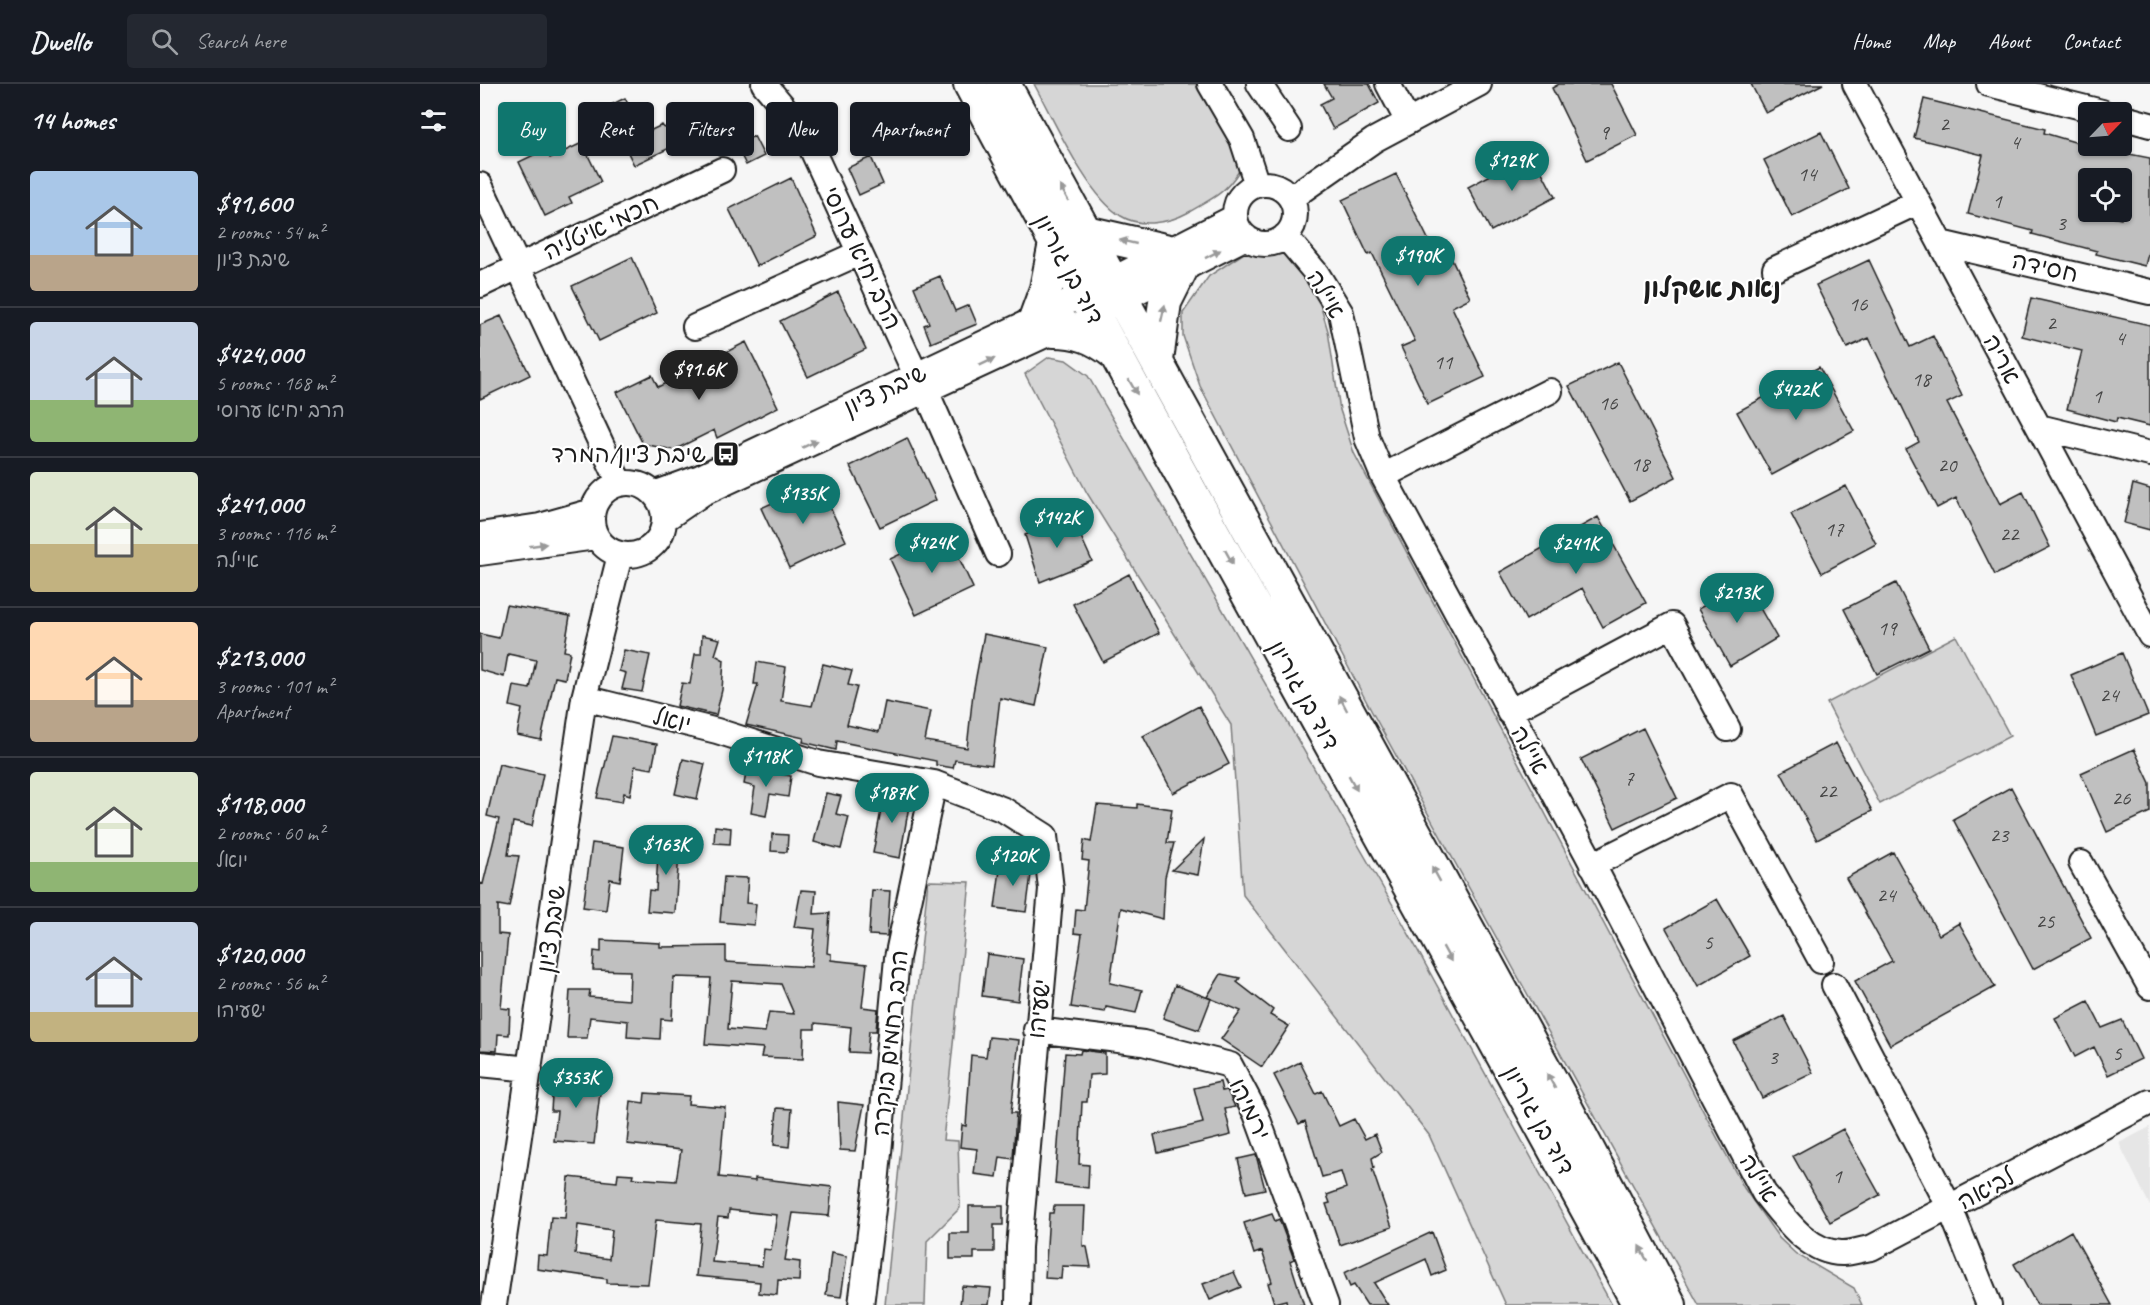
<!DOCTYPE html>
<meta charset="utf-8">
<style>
body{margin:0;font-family:Caveat,"Playpen Sans Hebrew",sans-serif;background:#242831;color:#f1f3f6;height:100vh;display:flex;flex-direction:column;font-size:22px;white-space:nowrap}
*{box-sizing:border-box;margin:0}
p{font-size:20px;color:#9ea1a6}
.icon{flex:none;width:33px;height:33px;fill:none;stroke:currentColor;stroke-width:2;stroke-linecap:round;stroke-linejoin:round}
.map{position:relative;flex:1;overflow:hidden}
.drawer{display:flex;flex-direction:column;background:#171b24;width:480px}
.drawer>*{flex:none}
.hud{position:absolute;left:18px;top:18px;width:570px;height:54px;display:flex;gap:12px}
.needle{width:39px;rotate:65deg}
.fabs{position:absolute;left:1598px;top:18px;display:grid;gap:12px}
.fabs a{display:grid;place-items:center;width:54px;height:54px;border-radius:6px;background:#171b24;box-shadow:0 2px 4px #0004;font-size:30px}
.price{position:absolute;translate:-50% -51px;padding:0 14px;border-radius:21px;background:#0f766e;color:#fff;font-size:20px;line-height:39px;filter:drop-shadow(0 2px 3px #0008)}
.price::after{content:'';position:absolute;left:50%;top:36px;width:18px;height:14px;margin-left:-9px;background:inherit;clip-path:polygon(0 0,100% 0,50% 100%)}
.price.active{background:#222;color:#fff}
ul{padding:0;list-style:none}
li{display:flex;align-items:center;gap:18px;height:150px;padding:0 30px}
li+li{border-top:2px solid #363941}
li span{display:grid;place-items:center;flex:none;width:168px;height:120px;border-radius:6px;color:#555}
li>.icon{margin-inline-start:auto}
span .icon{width:72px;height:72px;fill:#fffc;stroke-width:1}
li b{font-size:26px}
h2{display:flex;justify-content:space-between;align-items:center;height:72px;padding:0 30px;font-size:26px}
.pill{padding:0 21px;border-radius:6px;background:#171b24;box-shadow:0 2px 4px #0004;font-size:21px;line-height:54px}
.pill.active{background:#0f766e;color:#fff}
header{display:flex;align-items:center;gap:36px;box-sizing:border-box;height:84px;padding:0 30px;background:#171b24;border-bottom:2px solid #363941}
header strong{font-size:28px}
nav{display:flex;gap:33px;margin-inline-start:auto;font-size:21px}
.search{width:420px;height:54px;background:#242831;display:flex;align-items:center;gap:15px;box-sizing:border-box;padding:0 21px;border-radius:6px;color:#9ea1a6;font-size:22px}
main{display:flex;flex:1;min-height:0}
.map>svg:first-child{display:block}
.built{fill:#e6e6e6}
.green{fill:#d6d6d6;stroke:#797979;stroke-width:1.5}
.building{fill:#c0c0c0;stroke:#1c1c1c;stroke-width:1.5;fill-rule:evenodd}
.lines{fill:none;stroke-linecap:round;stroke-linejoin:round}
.minor-casing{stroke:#1c1c1c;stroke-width:28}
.major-casing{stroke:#1c1c1c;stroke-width:36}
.minor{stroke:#fff;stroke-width:24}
.major{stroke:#fff;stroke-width:32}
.oneway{fill:#999}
.labels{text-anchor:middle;stroke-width:4.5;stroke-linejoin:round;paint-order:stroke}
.number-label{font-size:21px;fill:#454545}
.street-label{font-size:24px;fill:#1c1c1c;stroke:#fff}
.poi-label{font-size:24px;fill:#1c1c1c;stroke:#fff;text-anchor:end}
.neighbourhood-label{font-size:26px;font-weight:bold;fill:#1c1c1c;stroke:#fff}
</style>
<header>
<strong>Dwello</strong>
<div class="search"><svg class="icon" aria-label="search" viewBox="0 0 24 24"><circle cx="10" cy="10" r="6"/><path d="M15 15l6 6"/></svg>Search here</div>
<nav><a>Home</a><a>Map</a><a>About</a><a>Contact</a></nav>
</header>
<main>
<section class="drawer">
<h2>14 homes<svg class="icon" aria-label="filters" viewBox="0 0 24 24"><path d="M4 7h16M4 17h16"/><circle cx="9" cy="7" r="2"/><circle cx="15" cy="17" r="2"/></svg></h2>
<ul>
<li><span style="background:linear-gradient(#a9c7e8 70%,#b9a48a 0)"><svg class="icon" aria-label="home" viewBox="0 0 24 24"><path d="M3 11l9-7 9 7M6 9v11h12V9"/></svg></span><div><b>$91,600</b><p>2 rooms · 54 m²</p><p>שיבת ציון</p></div></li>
<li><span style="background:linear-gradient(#c9d6e8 65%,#8fb573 0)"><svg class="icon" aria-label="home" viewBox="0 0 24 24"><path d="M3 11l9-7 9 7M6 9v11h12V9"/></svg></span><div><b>$424,000</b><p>5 rooms · 168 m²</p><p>הרב יחיא ערוסי</p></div></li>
<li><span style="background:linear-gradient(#dfe7d0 60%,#c2b280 0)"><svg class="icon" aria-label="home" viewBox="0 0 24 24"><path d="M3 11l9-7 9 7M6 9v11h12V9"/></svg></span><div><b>$241,000</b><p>3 rooms · 116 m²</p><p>איילה</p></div></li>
<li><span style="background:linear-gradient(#ffd9b3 65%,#b9a48a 0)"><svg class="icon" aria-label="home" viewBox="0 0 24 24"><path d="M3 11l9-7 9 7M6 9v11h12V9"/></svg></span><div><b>$213,000</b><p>3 rooms · 101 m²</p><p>Apartment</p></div></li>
<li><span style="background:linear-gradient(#dfe7d0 75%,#8fb573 0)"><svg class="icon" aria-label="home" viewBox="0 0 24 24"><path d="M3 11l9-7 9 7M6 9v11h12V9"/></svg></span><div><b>$118,000</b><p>2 rooms · 60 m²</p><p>יואל</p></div></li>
<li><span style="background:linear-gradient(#c9d6e8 75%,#c2b280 0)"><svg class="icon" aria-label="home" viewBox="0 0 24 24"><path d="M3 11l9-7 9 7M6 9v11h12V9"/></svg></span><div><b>$120,000</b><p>2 rooms · 56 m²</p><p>ישעיהו</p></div></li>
</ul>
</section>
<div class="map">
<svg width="1670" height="1221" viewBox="0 0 1670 1221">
<rect width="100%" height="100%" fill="#f6f6f6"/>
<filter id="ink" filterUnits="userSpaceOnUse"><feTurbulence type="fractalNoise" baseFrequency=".0167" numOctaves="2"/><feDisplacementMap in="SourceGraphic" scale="12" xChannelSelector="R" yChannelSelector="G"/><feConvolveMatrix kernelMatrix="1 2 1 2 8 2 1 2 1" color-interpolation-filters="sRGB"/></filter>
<g filter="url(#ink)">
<path class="built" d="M1670,1043V1122L1639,1059Z"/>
<path class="green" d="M554,0H715C738,23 752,56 759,87C744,111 731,115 707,129C689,139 660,144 641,132C607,112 574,36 554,0Z
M800,161L836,207L848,247L860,326L874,369L1264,1104L1299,1154L1316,1170L1374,1204L1382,1221H1219L892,628L720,302L703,252V229L729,192L764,169Z
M569,273L586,276L608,292L914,823L1132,1221H1026L949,1051L763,811L751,641L607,409L545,290Z
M1476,552L1530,652L1400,720L1347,619Z
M448,797L490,798L463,1056L478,1057L480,1124L447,1157L445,1221H405Z"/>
<path class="building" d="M844,0H889L899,19L853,45L840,20L852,14Z
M1079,0H1131L1157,51L1107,76L1072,4Z
M1271,0H1343L1286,29Z
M145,14L163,50L182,41L184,44L229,23L238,41L154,81L136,44L124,50L114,29Z
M1444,15L1565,45L1564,49L1608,62L1670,74V162L1665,182L1616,170L1617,167L1552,150L1553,147L1488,130L1503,71L1434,54ZM1608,94H1641V135L1608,128Z
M1341,48L1369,105L1312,133L1284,76Z
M274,52L284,72L266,81L256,61Z
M102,59L121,98L89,113L92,119L65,132L39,78L66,65L70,74Z
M1052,69L1075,113L1011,147L988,103Z
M391,73L403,100L379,111L367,84Z
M916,90L951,161L962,155L990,214L972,223L1005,293L948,320L921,263L935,257L892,169L888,171L862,116Z
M311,94L337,152L277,182L249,125Z
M152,173L177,229L119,257L92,202Z
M1389,176L1430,263L1453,252L1482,312L1467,319L1520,420L1543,408L1570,463L1515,491L1476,414L1457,424L1426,365L1439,358L1389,254L1367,264L1336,201Z
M460,192L475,227L489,221L497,240L451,259L444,241L449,239L434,203Z
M358,208L386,265L328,293L300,237Z
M1551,214L1670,241V342L1637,334L1636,338L1587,325L1602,267L1542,252Z
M21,232L50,291L0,315V241Z
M266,258L298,323L237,354L234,346L194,366L163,360L137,308L172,291L178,303Z
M1138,278L1196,393L1150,417L1089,302Z
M1339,283L1374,347L1292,391L1257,328Z
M427,354L456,416L400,443L370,382Z
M338,398L366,457L309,484L281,424Z
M1653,400L1670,405V446L1644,439Z
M1366,402L1396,460L1342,489L1311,430Z
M592,433L612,477L560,498L545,451Z
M1118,433L1166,519L1123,543L1102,504L1046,536L1020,488Z
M467,448L493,504L436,531L410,475Z
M649,490L679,549L623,578L593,520Z
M1265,498L1297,554L1250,582L1218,525Z
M1416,499L1449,564L1397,590L1364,525Z
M26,521L90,532L84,567L90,568L85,595L75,593L61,656L37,651L42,625L30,622L34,602L50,605L56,576L28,570L24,593L0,586V550L19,554Z
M504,550L568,563L556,622L520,614L512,681L475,676L473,684L456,681V677L357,657L356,666L323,658L324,654L266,641L278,600H274L277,578L306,583L301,617L332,622L343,580L372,587L368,601L377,603L367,641L399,648L405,618L451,627L445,657L487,664L493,609Z
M222,551L240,555L235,571L244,576L242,606L236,631L197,622L202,599L210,600L215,570H221Z
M144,566L170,571L162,608L142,605L146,589L139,587Z
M1642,569L1668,631L1616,652L1591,591Z
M719,622L749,680L693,709L663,652Z
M1163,644L1197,714L1135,744L1101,675Z
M132,652L177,660L172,685L155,682L150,711L144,709L142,718L117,714Z
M1356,659L1392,727L1337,756L1301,688Z
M1654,665L1670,699V728L1627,748L1601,689Z
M203,675L225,680L217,715L195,710Z
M19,680L63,690L52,742L33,738L28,771L39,772L29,823L18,821V850L28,851L21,924L30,925L29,951L18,950L17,967L0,966V799L3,800L19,735L7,732Z
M267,684L311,692L308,713L290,710L286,732L271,729L275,703L264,700Z
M1531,703L1611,854L1553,885L1473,735Z
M405,705L431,710L420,774L393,769Z
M346,709L361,712L356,730L369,733L361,765L334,758Z
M657,720L692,725L687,759H694L685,793L683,835L641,824L630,899L662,906L656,929L626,923L625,928L591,923L602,850L594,849L596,825L604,826L609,777L602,776L604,756L611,758L617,721L657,724Z
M235,742L251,744L250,760L234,759Z
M292,750L308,751L307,768L291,767Z
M179,751L200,753L195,829L167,827L169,806L176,807Z
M724,755L718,791L692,786Z
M112,759L144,763L140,797L130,795L126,826L103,823Z
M1413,768L1459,851L1479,839L1515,903L1410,961L1375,897L1412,877L1366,794Z
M521,778L552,783L546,828L515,824Z
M244,793L268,794L266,819L276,820L274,841L240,838Z
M321,806L336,807L334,830L350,829L347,869L351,870V876L387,880L382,923L398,925L396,947H389L387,969L369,968L371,943L335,939V945H324L323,975L281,973L283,964L225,960L231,894L194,893L192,936L181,935L180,955L147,953L148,937L110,933L107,954H87L90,906H110L109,913L149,916L150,887L113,886L114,867L121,868V856L180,859V863L246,862V878L331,883L335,845L314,843ZM252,897L301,900L314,930L289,928L285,948L248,945Z
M392,806L410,807L407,852L389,851Z
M1237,815L1270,872L1218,902L1186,844Z
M507,870L543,875L538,917L502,912Z
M741,890L760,894L757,898L793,926L790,931L809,942L782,983L741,955L761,927L727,913Z
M695,901L731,915L719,946L683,934Z
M1608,917L1622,944L1642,936L1661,975L1628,991L1614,963L1595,973L1575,934Z
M1304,932L1333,989L1282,1014L1253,957Z
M509,953L539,956L531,1029H536L533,1075L520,1073L517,1093L494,1090L497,1065L480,1063L482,1041L486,1042L491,971L506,973Z
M601,966L625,969V990L609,991L607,1018H602L599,1080L609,1081L608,1104L575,1100L585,969L600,970Z
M820,978L836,1010L842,1007L859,1042L874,1035L885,1055L895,1050L902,1068L892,1074L894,1084L892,1085L912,1143L860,1161L846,1120L850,1119L847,1111L866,1104L861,1088L842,1093L825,1037L819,1040L794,991Z
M96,986L110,988L109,999L121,1000L114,1060L74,1057L77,1027H71L73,997L95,996Z
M740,998L742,1007L747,1006L755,1023L745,1025L751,1051L678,1069L674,1051L723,1039L714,1004Z
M165,1009L209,1012L208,1020L245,1023L239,1093L275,1097V1094L352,1103L349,1132L313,1129L305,1176L320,1178L319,1197L298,1196L297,1211L279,1209L280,1198L216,1192L221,1140L176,1136L168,1200L127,1199V1195L57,1185L58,1171L67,1172L71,1133L85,1134L89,1093L137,1098L138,1089L153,1090L152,1094L196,1097L201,1066L147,1060L151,1017L164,1019ZM249,1126L297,1131L291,1166L284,1165L282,1182L232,1178L238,1133L248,1134ZM98,1141L132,1146L129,1175L95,1170Z
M358,1018L384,1021L375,1067L360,1066Z
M297,1024L312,1025L309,1063L294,1061Z
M1363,1045L1400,1111L1350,1138L1313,1072Z
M776,1071L785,1105L766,1109L758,1075Z
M489,1122H523V1141H514V1168H494V1175H470V1149H489Z
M574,1122H605L603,1162L607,1163L611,1183L582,1182L581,1195L565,1194L569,1129H573Z
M792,1130L795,1137L799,1135L814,1175L810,1177L824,1221H807L806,1216L794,1219L788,1199L792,1198L782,1167L774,1170L764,1139Z
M1591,1147L1632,1221H1557L1534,1180Z
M952,1148L966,1186L952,1192L946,1175L894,1199L908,1221H887L874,1201L870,1203L864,1189Z
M351,1169L367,1172L361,1213L346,1211Z
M754,1188L761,1203L730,1216L723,1200Z
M482,1202L511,1204L509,1221H480Z"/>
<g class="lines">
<defs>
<path id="minor" d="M284,0L323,46L436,291
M730,0L762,55L777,101
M779,0L809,45
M908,0L928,38
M1375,0L1670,551
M1509,0L1622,28
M1641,33L1670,41
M755 130a30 30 0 1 1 60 0a30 30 0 1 1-60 0Z
M0,101L140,400
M811,114L894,56L999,0
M805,152L837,190L861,229L887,354L903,392L1106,768L1284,1109C1304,1133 1328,1170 1363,1169C1372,1169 1382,1165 1391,1164L1670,1018
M1460,159L1670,208
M1295,185L1438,118
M0,201L242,86
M629,222L766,153
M215,243L379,169
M446,307L518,470
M1559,343L1670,370
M903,392L1070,307
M112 435a36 36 0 1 1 72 0a36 36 0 1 1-72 0Z
M174,410L218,394L555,235L755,133
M185,435L223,409L589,240
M0,451L60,442L113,427
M0,469L116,453
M104,614L237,647L338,679L454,699L524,726L565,752L571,805L539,1163L538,1221
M1029,628L1192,541L1248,645
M1601,779L1670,903
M1112,781L1251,711L1341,877
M1354,901L1470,1124L1509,1221
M556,946L663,959L750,981L776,1030L846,1221
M0,980L50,985
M14,1221L104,614L140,471
M381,1221L396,1101L417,874L454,699"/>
<path id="major" d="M490,0C708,410 938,813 1159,1221
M524,0L1083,1018L1190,1221
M606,148L689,167
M555,235L566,205L575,159
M574,247C598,247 614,253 633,268
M677,276L685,218L701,186"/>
</defs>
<use href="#minor" class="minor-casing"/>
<use href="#major" class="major-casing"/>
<use href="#minor" class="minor"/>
<use href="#major" class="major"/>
</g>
<defs><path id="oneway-solid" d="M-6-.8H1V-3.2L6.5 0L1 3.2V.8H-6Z" transform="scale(1.5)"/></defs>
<g class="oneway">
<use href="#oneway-solid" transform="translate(584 109) rotate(-119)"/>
<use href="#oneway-solid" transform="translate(648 158) rotate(-167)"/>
<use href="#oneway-solid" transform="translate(733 170) rotate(-27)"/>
<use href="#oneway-solid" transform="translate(683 229) rotate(-77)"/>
<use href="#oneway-solid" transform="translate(507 278) rotate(-25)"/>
<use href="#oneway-solid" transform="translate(653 303) rotate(60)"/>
<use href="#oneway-solid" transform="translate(330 360) rotate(-25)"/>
<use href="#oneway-solid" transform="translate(58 461) rotate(-8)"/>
<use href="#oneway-solid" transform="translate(749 473) rotate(61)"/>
<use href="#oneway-solid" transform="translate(863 619) rotate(-118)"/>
<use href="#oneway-solid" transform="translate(873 699) rotate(61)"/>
<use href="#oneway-solid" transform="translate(956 790) rotate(-119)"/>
<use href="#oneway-solid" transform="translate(967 870) rotate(61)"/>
<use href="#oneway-solid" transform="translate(1071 997) rotate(-119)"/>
<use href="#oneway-solid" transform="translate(1163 1169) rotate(-118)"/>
</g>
</g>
<defs>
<symbol id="bus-square" viewBox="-11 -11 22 22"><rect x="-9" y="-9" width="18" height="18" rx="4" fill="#1c1c1c" stroke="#fff"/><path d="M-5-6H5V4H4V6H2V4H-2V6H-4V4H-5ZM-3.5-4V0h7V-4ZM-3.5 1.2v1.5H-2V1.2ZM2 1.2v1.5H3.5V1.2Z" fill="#fff"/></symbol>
</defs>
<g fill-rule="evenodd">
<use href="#bus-square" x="231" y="355" width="30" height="30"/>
</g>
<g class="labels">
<g class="number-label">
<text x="1464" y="47">2</text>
<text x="1124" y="55">9</text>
<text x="1535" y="65">4</text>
<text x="1327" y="97">14</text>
<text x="1517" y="124">1</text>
<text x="1581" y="146">3</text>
<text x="1378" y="227">16</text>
<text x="1571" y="246">2</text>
<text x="1640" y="261">4</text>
<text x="963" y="285">11</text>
<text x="1441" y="302">18</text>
<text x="1617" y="319">1</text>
<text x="1128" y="326">16</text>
<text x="1160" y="387">18</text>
<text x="1467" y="388">20</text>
<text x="1354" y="452">17</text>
<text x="1529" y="457">22</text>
<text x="1407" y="551">19</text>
<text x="1629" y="618">24</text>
<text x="1149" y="701">7</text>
<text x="1347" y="714">22</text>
<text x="1641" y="721">26</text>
<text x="1519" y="758">23</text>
<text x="1406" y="818">24</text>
<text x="1565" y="844">25</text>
<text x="1228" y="865">5</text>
<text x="1637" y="976">5</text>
<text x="1293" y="980">3</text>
<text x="1357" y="1099">1</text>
</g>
<g class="street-label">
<text transform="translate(121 143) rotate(-25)" y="8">חכמי איטליה</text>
<text transform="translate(382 174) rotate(65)" y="8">הרב יחיא ערוסי</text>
<text transform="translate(1565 183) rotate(13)" y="8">חסידה</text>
<text transform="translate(589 185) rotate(62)" y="8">דוד בן גוריון</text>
<text transform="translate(846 210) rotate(60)" y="8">איילה</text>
<text transform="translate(1522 275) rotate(62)" y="8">אריה</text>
<text transform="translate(405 306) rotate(-25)" y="8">שיבת ציון</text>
<text transform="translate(824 611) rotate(61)" y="8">דוד בן גוריון</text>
<text transform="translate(192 636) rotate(14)" y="8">יואל</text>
<text transform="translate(1050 666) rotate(61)" y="8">איילה</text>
<text transform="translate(71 845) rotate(-82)" y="8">שיבת ציון</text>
<text transform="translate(559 925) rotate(-84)" y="8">ישעיהו</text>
<text transform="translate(410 959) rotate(-84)" y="8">הרב רחמים בוקרה</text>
<text transform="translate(770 1025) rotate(65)" y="8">ירמיהו</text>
<text transform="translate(1059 1036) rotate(61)" y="8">דוד בן גוריון</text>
<text transform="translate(1279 1094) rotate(59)" y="8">איילה</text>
<text transform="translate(1506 1105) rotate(-28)" y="8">לביאה</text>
</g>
<g class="poi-label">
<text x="226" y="378">שיבת ציון/המרד</text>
</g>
<g class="neighbourhood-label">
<text x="1232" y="213">נאות אשקלון</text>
</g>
</g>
</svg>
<div class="fabs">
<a><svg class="needle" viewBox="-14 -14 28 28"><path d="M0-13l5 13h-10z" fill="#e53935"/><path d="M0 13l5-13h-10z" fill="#9ea1a6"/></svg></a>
<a><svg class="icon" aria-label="locate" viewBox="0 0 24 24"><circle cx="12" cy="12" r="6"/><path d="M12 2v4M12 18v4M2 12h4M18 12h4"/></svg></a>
</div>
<b class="price" style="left:1032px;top:108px">$129K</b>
<b class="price" style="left:938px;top:203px">$190K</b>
<b class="price active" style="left:219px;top:317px">$91.6K</b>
<b class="price" style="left:1316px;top:337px">$422K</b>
<b class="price" style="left:323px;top:441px">$135K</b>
<b class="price" style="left:577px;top:465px">$142K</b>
<b class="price" style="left:452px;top:490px">$424K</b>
<b class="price" style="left:1096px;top:491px">$241K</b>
<b class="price" style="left:1257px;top:540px">$213K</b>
<b class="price" style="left:286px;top:704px">$118K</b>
<b class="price" style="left:412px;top:740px">$187K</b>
<b class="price" style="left:186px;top:792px">$163K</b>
<b class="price" style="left:533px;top:803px">$120K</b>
<b class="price" style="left:96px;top:1025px">$353K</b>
<div class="hud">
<a class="pill active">Buy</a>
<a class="pill">Rent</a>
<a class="pill">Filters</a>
<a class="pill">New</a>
<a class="pill">Apartment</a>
</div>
</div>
</main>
